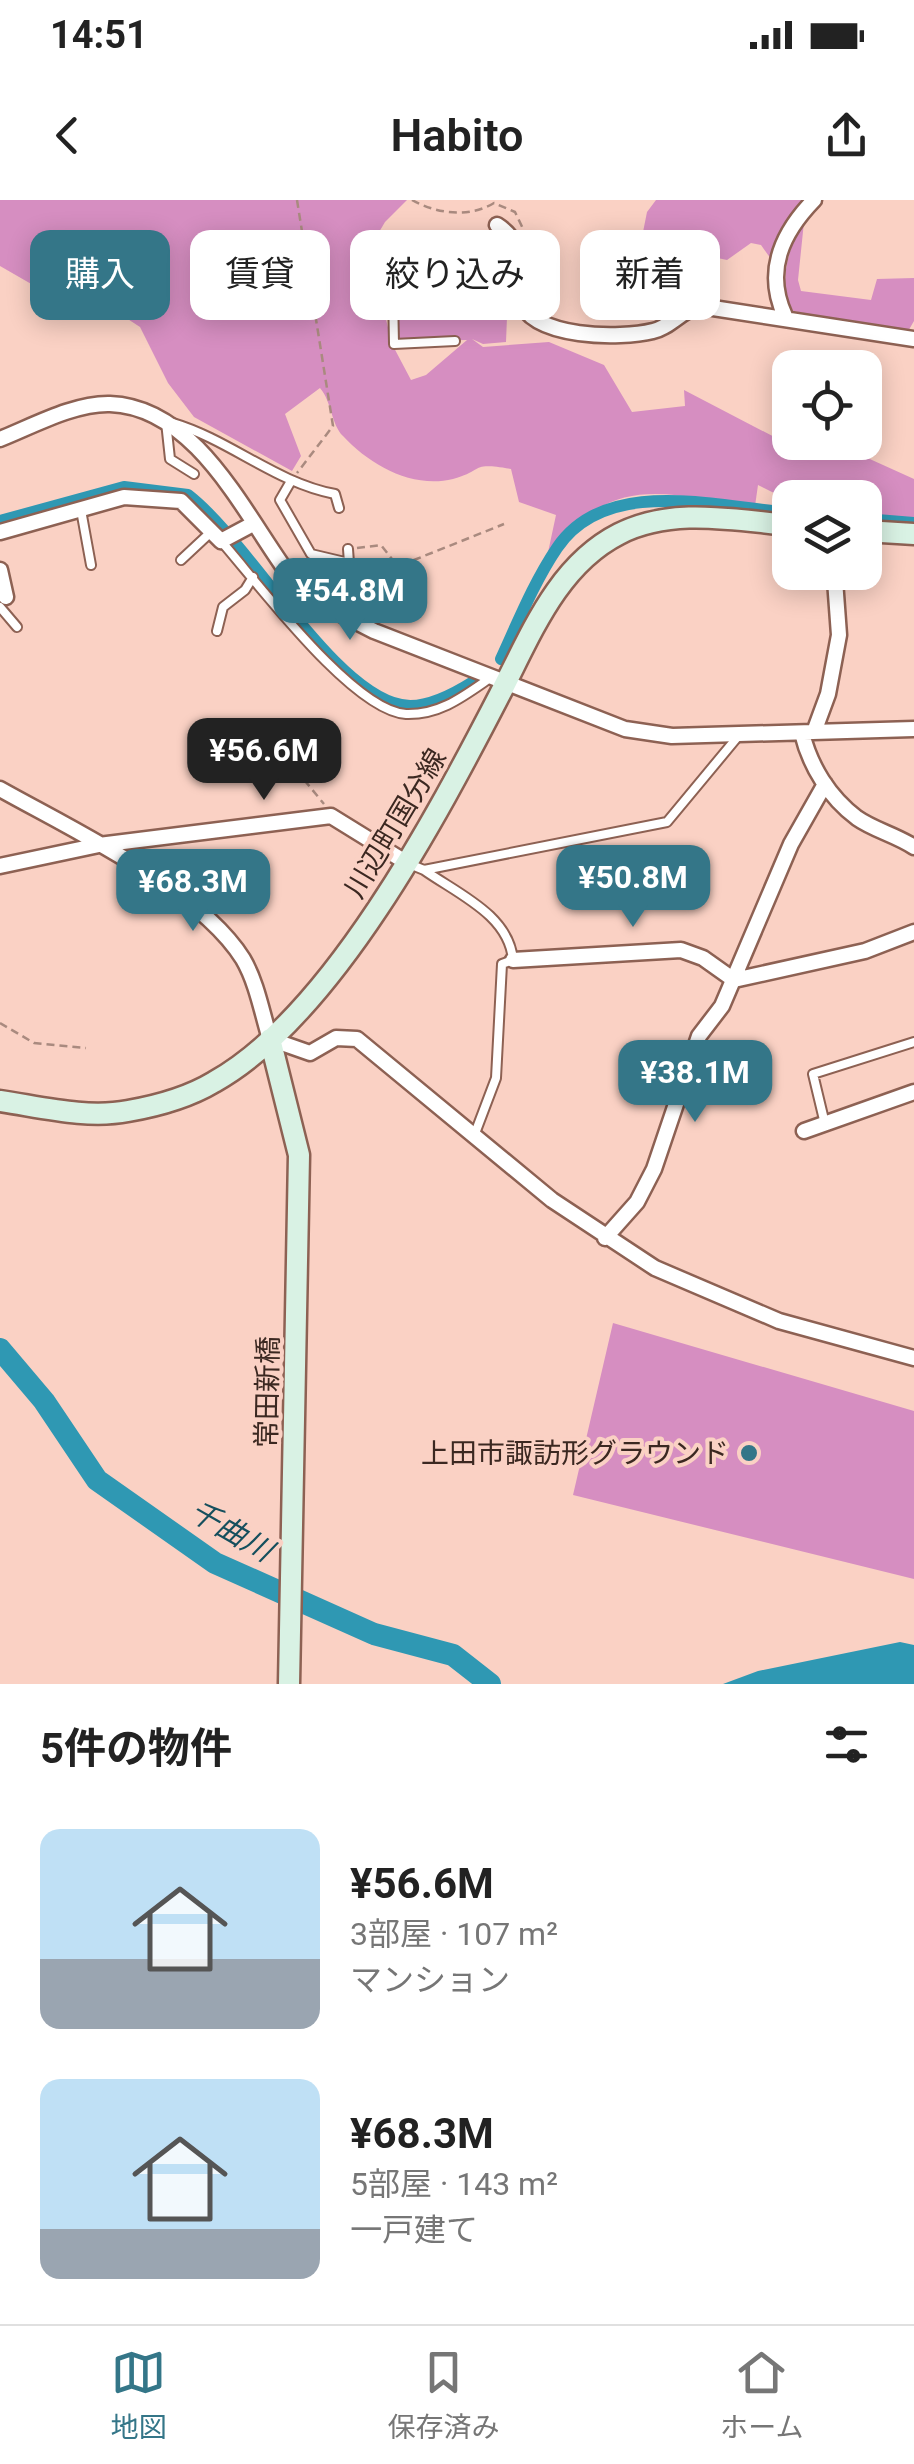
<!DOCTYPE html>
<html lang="ja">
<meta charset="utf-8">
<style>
body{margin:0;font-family:Roboto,"Noto Sans JP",sans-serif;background:#f2f2f2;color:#222;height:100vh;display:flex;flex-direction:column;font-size:38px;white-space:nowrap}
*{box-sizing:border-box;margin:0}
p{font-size:32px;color:#767676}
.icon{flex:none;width:55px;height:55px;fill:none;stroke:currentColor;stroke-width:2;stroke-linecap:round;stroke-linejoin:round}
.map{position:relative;height:1484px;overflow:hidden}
.drawer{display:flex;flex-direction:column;background:#fff;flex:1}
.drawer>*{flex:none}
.hud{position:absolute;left:30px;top:30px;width:855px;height:90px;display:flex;gap:20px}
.controls{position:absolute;left:772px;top:150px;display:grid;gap:20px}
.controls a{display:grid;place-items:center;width:110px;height:110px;border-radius:20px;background:#fff;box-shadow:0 5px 25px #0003;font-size:50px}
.price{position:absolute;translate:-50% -85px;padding:0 22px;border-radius:20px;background:#347688;color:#fff;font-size:32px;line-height:65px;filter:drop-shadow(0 2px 5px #0008)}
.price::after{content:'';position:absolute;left:50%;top:60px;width:30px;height:22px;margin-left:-15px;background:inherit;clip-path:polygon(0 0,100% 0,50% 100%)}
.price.current{background:#222;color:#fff}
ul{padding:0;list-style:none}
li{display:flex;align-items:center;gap:30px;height:250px;padding:0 40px}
li span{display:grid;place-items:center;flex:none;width:280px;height:200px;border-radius:20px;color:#555}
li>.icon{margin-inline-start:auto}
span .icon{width:120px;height:120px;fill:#fffc;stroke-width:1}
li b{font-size:42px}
h2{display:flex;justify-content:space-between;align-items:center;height:120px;padding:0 40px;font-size:42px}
.tag{padding:0 35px;border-radius:20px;background:#fff;box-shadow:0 5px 25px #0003;font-size:35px;line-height:90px}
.tag.current{background:#347688;color:#fff}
.status{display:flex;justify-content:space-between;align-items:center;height:70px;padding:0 50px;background:#fff;direction:ltr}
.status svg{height:28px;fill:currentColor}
header{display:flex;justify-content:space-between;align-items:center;height:130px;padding:0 40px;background:#fff;font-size:45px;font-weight:600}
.tabs{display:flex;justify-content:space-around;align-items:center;height:140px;border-top:2px solid #e0e0e0;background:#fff;font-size:28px;color:#767676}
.tabs a{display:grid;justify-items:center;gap:5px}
.tabs .current{color:#347688}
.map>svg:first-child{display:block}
.green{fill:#d68ec1}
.water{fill:#2f98b3}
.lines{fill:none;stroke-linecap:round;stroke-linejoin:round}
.canal{stroke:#2f98b3;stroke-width:12}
.river{stroke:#2f98b3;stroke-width:22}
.lane-casing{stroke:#8d6153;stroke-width:12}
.street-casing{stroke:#8d6153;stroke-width:19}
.secondary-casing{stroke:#8d6153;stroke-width:25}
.path{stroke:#a98a7f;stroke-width:2.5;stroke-dasharray:8 5;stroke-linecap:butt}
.lane{stroke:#fff;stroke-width:8}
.street{stroke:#fff;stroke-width:14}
.secondary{stroke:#d9f2e4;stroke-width:20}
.poi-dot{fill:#347688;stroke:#fad1c4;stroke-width:4}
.labels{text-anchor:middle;stroke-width:8;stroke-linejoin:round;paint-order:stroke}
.street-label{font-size:28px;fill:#3b2821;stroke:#fad1c4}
.poi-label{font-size:28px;fill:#3b2821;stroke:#fad1c4;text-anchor:end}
.water-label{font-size:30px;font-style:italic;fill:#154f5d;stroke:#fad1c4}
</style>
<div class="status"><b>14:51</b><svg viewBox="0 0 49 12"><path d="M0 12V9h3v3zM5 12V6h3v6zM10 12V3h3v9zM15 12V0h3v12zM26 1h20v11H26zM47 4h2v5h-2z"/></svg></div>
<header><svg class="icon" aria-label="back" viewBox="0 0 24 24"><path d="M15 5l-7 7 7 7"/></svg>Habito<svg class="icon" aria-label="share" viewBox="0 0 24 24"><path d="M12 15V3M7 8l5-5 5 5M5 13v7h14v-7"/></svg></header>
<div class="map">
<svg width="914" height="1484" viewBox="0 0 914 1484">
<rect width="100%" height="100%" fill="#fad1c4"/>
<path class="green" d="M0,0H407L385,22L369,49L392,144L411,180L426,175L467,140L398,141L396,97L508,92L506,142L483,144L472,139L483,147L549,142L604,165L632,212L685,206L684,190L807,254L841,246L914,279V321L865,316V298H790V301L758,285L755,306C660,294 612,271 547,357L556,315L519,302L511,269C469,262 486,270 453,279C412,289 370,265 343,236C331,224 332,202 320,188L285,214L301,256L292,271L194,217L168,183L140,127L54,71L33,85L0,66Z
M656,0H809L782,33L771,59L761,45L751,43L727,60L641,42L647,12Z
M804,22L798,80L801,91L871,100L877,79L914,78V121L907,133L793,111C777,86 788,46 804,22Z
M487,30C514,44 516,52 512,83L406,88L403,33Z
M613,1123L914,1211V1379L573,1295Z"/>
<path class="water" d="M900,1442L914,1445V1484H723L758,1471Z"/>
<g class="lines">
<path class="canal" d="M865,319L914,323
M0,321L124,287L188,295C249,342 331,491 401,505C425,510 454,494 473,482
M501,459C518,422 534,382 557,348C606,275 717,307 790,313"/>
<path class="river" d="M0,1149L44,1201L97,1280L215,1363L374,1434L453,1455L490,1484"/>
<defs>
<path id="lane" d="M455,141L394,144L393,93L518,86
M166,222L170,259L194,274
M173,223C230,240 276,283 335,294L339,308
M291,281L280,300L311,354L349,363L348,349
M81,310L91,365
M221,341C258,383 353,511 406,514C440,515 464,496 490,478
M181,360L211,332
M0,407L17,427
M217,431L223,407L245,390L253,377
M407,663L424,670L667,622L740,534
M424,670C458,694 509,715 513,760L502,764L496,878L474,936
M825,924L813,874L914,842"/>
<path id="street" d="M497,25C530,46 510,70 520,100C532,139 621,139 653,131C671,127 681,110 700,106L914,139
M785,116C764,71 782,33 814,0
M0,239C33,226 74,203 110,204C197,207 245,316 292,379L335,411L374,431L625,529L672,536L914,529
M0,332L124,297L181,301L221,341L251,325
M0,370L6,397
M814,532L828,494L839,435L835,380
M802,533C810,566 829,597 857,618C874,630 896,635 914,647
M0,589C73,630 199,689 243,759C257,783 262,813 270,839L310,853L336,838L357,839L552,1000L655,1068L779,1121L914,1158
M0,666L99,645L331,616L407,663
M513,760L681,750L703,758L734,780L865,751L914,732
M804,931L914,892
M605,1038L637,1002L654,969L699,836L722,806L791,644L825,584"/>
<path id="secondary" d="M865,331L914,334
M270,839L299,955L289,1484
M0,901C41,907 87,919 128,911C157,906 189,897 214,882C332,816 438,614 499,496C530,437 556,366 619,334C672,307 733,320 790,325"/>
</defs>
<use href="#lane" class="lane-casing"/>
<use href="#street" class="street-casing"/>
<use href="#secondary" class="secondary-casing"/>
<path class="path" d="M297,0L333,226L297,273
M412,0C437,14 469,18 494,3L515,12L527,37
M357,348L381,345L392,359L404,364L504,324
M261,553L296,570L324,604
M0,823L34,843L86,848"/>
<use href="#lane" class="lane"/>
<use href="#street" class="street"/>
<use href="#secondary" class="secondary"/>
</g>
<circle class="poi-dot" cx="749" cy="1253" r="10"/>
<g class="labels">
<g class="street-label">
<text transform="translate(395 623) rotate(-59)" y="10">川辺町国分線</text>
<text transform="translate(267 1192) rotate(-89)" y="10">常田新橋</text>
</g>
<g class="poi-label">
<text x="729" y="1263">上田市諏訪形グラウンド</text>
</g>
<g class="water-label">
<text transform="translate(231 1331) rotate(30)" y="10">千曲川</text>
</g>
</g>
</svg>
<div class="controls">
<a><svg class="icon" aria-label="locate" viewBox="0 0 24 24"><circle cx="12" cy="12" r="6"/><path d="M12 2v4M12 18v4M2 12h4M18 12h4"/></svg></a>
<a><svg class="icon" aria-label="layers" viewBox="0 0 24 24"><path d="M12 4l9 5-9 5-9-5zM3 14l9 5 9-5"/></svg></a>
</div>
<b class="price" style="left:350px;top:443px">¥54.8M</b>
<b class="price current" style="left:264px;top:603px">¥56.6M</b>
<b class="price" style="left:633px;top:730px">¥50.8M</b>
<b class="price" style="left:193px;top:734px">¥68.3M</b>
<b class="price" style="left:695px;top:925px">¥38.1M</b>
<div class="hud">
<a class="tag current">購入</a>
<a class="tag">賃貸</a>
<a class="tag">絞り込み</a>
<a class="tag">新着</a>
</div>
</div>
<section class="drawer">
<h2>5件の物件<svg class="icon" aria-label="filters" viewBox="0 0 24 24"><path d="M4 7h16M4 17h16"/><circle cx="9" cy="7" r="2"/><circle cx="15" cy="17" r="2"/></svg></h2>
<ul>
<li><span style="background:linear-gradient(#bfe0f5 65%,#9aa5b1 0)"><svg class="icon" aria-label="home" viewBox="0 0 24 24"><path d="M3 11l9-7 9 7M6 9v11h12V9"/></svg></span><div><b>¥56.6M</b><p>3部屋 · 107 m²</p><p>マンション</p></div></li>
<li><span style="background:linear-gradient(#bfe0f5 75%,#9aa5b1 0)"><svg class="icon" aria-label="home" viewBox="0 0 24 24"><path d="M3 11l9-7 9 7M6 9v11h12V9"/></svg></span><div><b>¥68.3M</b><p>5部屋 · 143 m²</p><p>一戸建て</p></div></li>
</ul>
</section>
<nav class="tabs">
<a class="current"><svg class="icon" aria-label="map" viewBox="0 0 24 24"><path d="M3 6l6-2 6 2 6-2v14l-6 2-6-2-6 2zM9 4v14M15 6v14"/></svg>地図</a>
<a><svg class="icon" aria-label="saved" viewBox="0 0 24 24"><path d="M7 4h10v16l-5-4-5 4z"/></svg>保存済み</a>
<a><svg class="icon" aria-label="home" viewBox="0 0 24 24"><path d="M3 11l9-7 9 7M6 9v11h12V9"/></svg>ホーム</a>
</nav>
